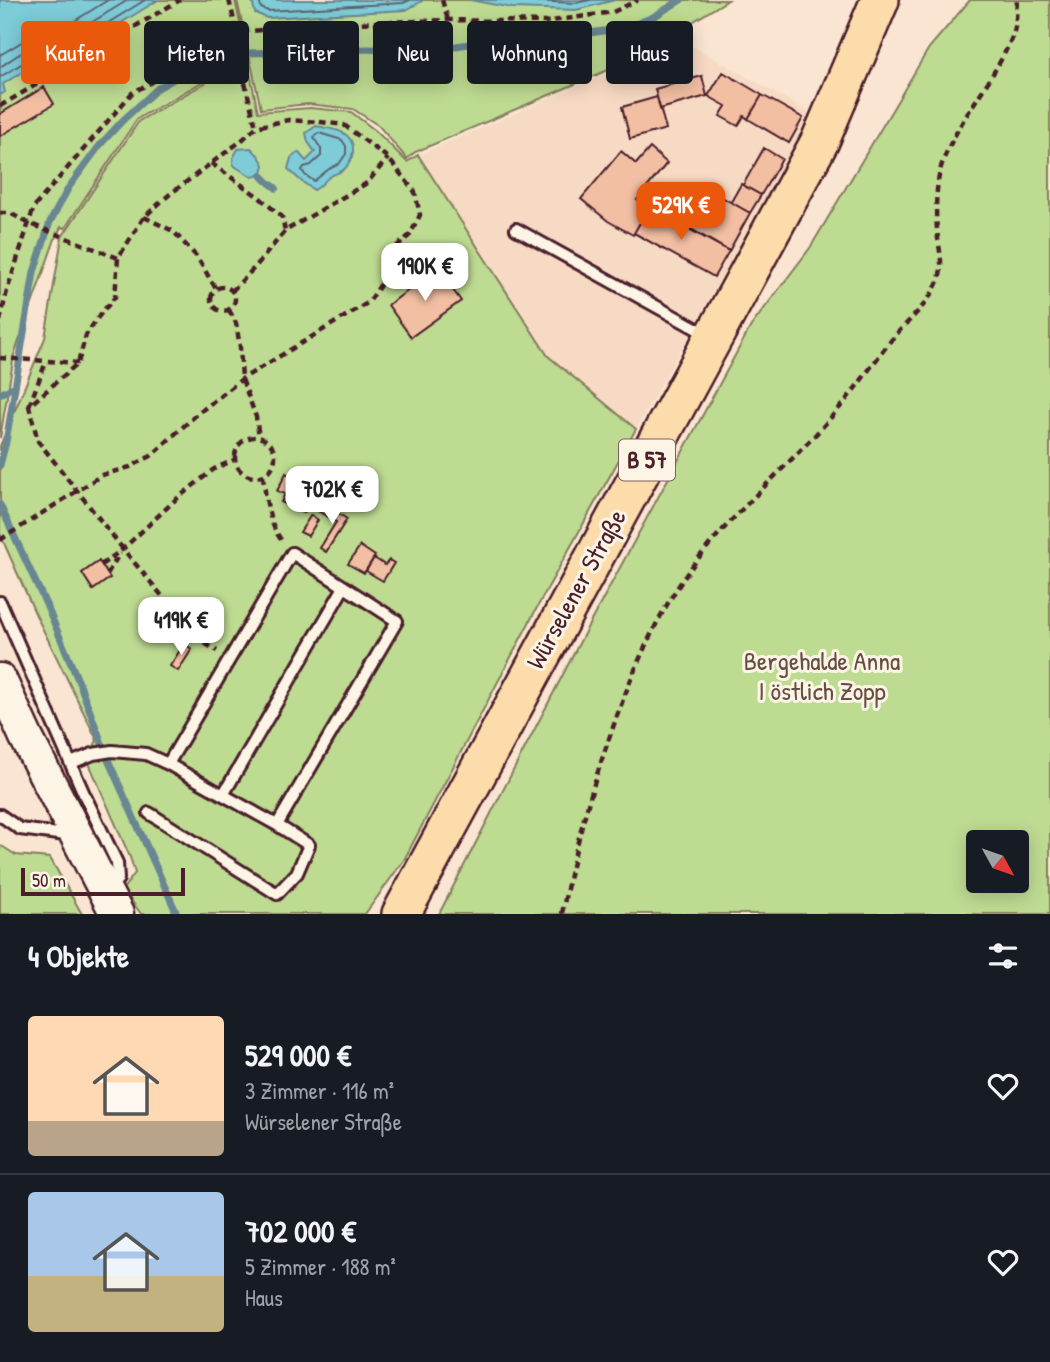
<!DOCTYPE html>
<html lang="de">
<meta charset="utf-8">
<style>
body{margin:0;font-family:"Patrick Hand",sans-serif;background:#20242c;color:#f1f3f6;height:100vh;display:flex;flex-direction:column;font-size:26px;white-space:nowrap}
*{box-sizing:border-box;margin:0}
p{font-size:23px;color:#9ea1a6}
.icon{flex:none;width:38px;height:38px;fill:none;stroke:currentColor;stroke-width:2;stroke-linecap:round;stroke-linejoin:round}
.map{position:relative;height:914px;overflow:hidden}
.sheet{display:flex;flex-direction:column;background:#171b24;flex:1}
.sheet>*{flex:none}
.hud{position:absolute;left:21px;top:21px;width:1008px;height:63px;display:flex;gap:14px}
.needle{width:46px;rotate:130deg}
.controls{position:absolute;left:966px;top:830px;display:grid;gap:14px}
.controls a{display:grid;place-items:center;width:63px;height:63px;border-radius:7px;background:#171b24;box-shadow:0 4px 18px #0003;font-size:35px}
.scale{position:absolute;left:21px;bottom:18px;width:164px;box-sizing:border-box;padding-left:7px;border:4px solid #4a1f2b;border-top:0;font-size:19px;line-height:24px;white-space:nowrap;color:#4a1f2b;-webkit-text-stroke:5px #fcf5e5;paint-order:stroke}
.price{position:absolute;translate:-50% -60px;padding:0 16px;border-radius:14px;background:#fff;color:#222;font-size:23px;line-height:46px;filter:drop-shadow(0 2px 4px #0008)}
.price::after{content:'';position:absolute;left:50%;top:42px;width:21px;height:16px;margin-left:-10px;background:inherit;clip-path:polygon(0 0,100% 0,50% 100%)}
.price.active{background:#ea580c;color:#fff}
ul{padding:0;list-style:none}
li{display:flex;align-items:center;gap:21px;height:175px;padding:0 28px}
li+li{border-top:2px solid #363941}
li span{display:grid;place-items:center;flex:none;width:196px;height:140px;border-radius:7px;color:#555}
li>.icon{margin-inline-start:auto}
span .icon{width:84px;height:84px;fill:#fffc;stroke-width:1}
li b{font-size:30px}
h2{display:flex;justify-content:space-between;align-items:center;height:84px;padding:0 28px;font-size:30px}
.chip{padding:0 24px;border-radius:7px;background:#171b24;box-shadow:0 4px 18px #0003;font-size:24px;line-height:63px}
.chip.active{background:#ea580c;color:#fff}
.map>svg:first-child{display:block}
.built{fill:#f7dac3}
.green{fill:#bedb92;stroke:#847d5e;stroke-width:2;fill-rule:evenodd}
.water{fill:#7dccd8;stroke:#698793;stroke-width:2}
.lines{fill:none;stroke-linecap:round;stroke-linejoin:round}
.shore{stroke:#5e6470;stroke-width:2}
.stream{stroke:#698793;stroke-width:7}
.building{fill:#f2bfa3;stroke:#4a1f2b;stroke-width:2}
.lane-casing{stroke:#4a1f2b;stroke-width:16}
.secondary-casing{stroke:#4a1f2b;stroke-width:37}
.primary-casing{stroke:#4a1f2b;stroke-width:42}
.path{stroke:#4a1f2b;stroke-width:4.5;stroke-dasharray:7 5;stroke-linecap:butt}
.lane{stroke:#fcf5e5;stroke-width:10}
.secondary{stroke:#fcf5e5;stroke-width:32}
.primary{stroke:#fddcac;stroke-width:37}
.labels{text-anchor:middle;stroke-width:6;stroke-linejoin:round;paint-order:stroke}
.shield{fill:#fcf5e5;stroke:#7f5f63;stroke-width:2}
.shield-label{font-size:24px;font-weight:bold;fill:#4a1f2b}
.street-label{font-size:26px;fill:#4a1f2b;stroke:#fcf5e5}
.park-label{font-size:26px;fill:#674e45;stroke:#fcf5e5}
</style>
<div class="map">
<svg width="1050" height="914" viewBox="0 0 1050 914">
<rect width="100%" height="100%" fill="#f9e5d1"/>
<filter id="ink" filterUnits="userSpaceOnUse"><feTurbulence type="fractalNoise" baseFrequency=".0143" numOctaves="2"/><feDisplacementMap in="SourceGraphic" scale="14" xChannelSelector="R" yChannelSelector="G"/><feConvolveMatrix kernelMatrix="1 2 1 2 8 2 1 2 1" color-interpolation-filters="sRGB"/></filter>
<g filter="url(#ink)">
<path class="built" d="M683,41L814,115L636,429L548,356L418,155Z"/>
<path class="green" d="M0,0H235L246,50L245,51L246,57L137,119L65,228L61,227L55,239L14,355L0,438Z
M237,0H728L676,32L679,40L415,152L407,159L379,126L353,109L308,104L261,109Z
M970,0H1050V914H439L585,632L751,326L810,248L929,48ZM978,842H1017V880H978Z
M247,59L258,112L310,108L351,112L376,131L407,162L418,155L548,356L636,429L541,600L404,860L365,914H141L123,889L135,873L130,857L88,761L97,740L35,613L0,534V446L45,338L62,237L139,121Z
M0,845L16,855L50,858L82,914H0Z"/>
<path class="water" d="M0,0H158L40,73L34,65L3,84L5,92L0,95Z
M252,0H422V1L406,10L267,18L255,13Z
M470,0H615L576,10L512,8Z
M316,126C332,129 355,130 353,152C352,159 347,168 342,171C338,173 334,174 331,176C324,180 321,187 314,190L301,181L288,169L291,158L298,152L306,161L315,152L308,142L306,133Z
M251,148L259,156L264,165L261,175L252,177L233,165V158L238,149Z"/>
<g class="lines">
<path class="shore" d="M259,0L261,8L268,11L403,3L410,0
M508,0L575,3L590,0
M0,55L25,40H44L108,0
M0,67C17,56 24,47 45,51L128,0
M0,77L31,58C37,57 40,63 45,62L145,0
M319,133L342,140L346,146V154L339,164L329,169L314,181L305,175L302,170L304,167L311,165L321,156V149L314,138L315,135Z"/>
<path class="stream" d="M261,175L267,181L276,188
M2,393L15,386
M0,465L6,442L34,272L50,222L69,187L100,145L123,120L158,88L214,56L250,53L368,49L421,51L504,39H546L618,29L636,24L653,17L681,0
M0,505L49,611L80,685L109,762L177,914"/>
</g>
<path class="building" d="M723,72L762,95L748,119L744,116L738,126L720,116L726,106L708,96Z
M702,76L707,96L660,109L655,89Z
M44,87L54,104L0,136V114Z
M762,95L803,118L789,143L748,119Z
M657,97L666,129L630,139L622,107Z
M650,148L667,163L637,200L649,207L633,235L608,221L581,199L621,151L636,164Z
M764,148L782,159L761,195L743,185Z
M741,184L761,195L750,213L731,202Z
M707,189L750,213L729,251L686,226Z
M649,207L729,251L714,277L634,233Z
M438,269L461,301L411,337L388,305Z
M297,470L306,474L298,490L304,493L307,487L313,490L310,496L312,497L304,513L281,502L285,494L277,491L286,473L294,477Z
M323,504L347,519L326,552L320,548L336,522L318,511Z
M311,515L318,520L308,536L300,532Z
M360,546L375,556L364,573L348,564Z
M374,558L385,565L389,560L394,563L383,581L366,571Z
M99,561L110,578L93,590L82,573Z
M184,644L192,649L178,671L170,666Z"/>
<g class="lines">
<defs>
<path id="lane" d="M516,229L708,335
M0,602L84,794L117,863L118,879L108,889
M71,763L93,754L112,751L146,754L168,764L277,825L397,621L292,553L168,764
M223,795L344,587
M149,813L277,894L297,873L309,845L277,825
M0,815L20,829L73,836"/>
<path id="secondary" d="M0,680L26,737L117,914"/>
<path id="primary" d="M401,914L820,141L880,0"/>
</defs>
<use href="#lane" class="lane-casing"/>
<use href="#secondary" class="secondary-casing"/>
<use href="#primary" class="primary-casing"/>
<path class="path" d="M229,0L237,32L242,71L256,127
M442,0L448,20
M0,106L180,0
M211,163L259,197L282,217L285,231
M0,213H10L28,223L118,258
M144,217L173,231L197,257L216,289
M211 299a12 12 0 1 1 24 0a12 12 0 1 1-24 0Z
M232,291L256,266L285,231L367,183L388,158
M229,310L236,323L240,347L242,379L256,417L259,437
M0,321L7,291L34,207L132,93L188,62L237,32L350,23L448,20L545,22L613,12L638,0
M0,358L78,363
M29,406L46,362
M235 457a20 20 0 1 1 40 0a20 20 0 1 1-40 0Z
M263,476C266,498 268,523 282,541
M0,540L102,475L130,467L151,456L196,415L242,379L369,302L390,270L396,247L410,235L420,215L415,192L388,158L344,125L321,122L288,120L256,127L241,141L170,194L144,217L118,258L115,297L99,316L86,335L78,363L29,406L38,441L123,549L198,639L217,651
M101,565L123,549L174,501L214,469L234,460
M107,574L120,553
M562,914C574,850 590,792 612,730C636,662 662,600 710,544C749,499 795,459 834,414C854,392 871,366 889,343C906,321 927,308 938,281C945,264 938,247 937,229C935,209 936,180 943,161C960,116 994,81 1012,37C1017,26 1016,12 1017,0"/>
<use href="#lane" class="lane"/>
<use href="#secondary" class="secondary"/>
<use href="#primary" class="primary"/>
</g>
</g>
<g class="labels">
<rect class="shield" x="619" y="439.5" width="56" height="41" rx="5"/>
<g class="shield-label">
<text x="647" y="468">B 57</text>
</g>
<g class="street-label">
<text transform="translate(576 589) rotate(-61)" y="9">Würselener Straße</text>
</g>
<g class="park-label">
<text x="822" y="670">Bergehalde Anna<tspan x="822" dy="30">I östlich Zopp</tspan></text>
</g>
</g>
</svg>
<div class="controls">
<a><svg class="needle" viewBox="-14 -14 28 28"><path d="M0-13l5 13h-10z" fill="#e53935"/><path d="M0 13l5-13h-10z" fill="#9ea1a6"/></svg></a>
</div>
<div class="scale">50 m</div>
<b class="price active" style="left:681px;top:242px">529K €</b>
<b class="price" style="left:425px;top:303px">190K €</b>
<b class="price" style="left:332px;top:526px">702K €</b>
<b class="price" style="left:181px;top:657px">419K €</b>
<div class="hud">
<a class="chip active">Kaufen</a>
<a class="chip">Mieten</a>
<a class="chip">Filter</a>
<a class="chip">Neu</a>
<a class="chip">Wohnung</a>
<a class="chip">Haus</a>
</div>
</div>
<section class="sheet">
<h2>4 Objekte<svg class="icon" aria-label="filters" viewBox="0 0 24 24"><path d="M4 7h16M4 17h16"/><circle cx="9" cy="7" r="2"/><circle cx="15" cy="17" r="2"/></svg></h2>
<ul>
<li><span style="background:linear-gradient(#ffd9b3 75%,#b9a48a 0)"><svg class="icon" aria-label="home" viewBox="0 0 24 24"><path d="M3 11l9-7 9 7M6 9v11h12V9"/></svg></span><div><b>529 000 €</b><p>3 Zimmer · 116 m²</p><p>Würselener Straße</p></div><svg class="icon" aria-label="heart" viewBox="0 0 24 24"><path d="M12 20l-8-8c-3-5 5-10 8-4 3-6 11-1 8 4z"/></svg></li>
<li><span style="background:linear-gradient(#a9c7e8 60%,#c2b280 0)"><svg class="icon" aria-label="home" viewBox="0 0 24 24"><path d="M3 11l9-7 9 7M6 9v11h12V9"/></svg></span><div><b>702 000 €</b><p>5 Zimmer · 188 m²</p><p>Haus</p></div><svg class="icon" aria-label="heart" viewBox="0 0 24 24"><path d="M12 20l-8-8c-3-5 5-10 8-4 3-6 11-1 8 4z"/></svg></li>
</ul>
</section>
